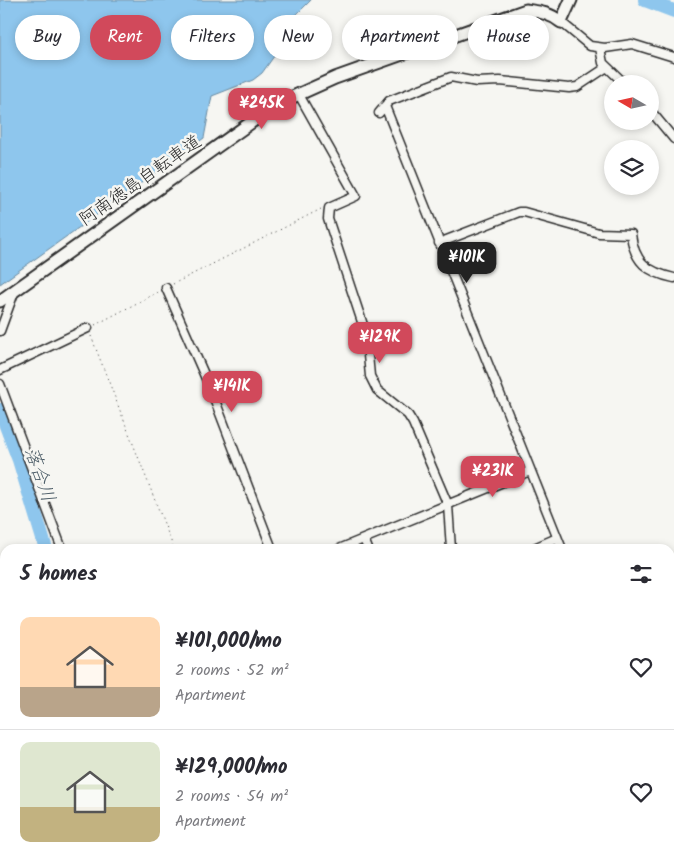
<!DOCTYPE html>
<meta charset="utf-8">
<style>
body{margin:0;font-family:Kalam,"Klee One",sans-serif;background:#f7f7f7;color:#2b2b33;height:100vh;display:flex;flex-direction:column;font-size:19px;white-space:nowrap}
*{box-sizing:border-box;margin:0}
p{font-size:16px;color:#7c7c81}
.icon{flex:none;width:28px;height:28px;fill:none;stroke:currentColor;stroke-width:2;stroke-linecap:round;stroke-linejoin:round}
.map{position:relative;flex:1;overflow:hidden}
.sheet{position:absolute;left:0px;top:544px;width:675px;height:321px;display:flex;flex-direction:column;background:#fff;border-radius:15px 15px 0 0;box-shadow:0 2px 8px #0003}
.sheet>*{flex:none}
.guide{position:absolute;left:15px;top:15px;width:645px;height:45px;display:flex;gap:10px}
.needle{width:32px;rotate:279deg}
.tools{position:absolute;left:604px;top:75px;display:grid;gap:10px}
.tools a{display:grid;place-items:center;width:55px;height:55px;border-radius:50%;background:#fff;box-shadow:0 2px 8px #0003;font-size:25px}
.price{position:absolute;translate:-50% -42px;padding:0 11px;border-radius:10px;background:#d1495b;color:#fff;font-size:16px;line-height:32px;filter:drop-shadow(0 1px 2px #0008)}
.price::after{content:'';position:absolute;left:50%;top:30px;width:15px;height:11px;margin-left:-8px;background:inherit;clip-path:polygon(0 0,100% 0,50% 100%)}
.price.selected{background:#222;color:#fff}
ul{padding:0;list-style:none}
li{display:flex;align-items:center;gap:15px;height:125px;padding:0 20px}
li+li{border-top:1px solid #e1e1e2}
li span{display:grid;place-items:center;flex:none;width:140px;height:100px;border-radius:10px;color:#555}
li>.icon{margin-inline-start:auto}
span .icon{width:60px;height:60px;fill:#fffc;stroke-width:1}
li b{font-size:21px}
h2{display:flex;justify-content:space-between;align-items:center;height:60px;padding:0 20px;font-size:21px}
.chip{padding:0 18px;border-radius:22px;background:#fff;box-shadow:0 2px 8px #0003;font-size:18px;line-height:45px}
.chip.selected{background:#d1495b;color:#fff}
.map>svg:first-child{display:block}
.water{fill:#8ec6ed;stroke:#66889f}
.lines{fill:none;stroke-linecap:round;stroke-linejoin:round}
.river{stroke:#8ec6ed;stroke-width:14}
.street-casing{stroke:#2b2b2b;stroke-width:11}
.secondary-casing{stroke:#2b2b2b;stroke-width:15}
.highway-casing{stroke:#2b2b2b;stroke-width:19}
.path{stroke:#2b2b2b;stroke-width:1;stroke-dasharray:1 4;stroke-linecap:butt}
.street{stroke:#f6f6f2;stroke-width:8}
.secondary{stroke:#f6f6f2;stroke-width:11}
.highway{stroke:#faddab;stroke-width:15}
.labels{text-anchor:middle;stroke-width:5;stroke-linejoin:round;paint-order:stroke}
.street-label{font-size:18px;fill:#2b2b2b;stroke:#f6f6f2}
.water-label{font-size:19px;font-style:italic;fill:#495a65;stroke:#f6f6f2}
</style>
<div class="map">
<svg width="674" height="864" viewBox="0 0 674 864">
<rect width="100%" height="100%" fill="#f6f6f2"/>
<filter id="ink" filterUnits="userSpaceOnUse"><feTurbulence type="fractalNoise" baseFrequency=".02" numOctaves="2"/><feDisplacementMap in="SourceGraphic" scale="10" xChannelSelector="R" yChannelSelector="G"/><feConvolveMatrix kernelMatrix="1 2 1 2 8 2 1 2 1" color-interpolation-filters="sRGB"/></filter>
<g filter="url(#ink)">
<path class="water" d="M0,0H311L287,24L277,52L262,73L253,80L212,96L204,138L0,284Z"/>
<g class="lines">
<path class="river" d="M645,0L674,11
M0,410L19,460L46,549"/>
<defs>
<path id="street" d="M561,22L590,46L605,48L632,44L674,57
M600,48L603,63L625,84
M298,93L356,196L329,208L328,219L366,334L370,376L377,390L408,415L413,423L448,505L451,549
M385,106L562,549
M650,110L674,139
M379,113L389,101L451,77L477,82L500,81L569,88L577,87L607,67
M439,243L519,212H524L599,233L631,234C634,262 647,272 674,278
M166,288L211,390L272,549
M0,331L15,290
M0,370L88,328
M0,384L62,549
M364,539L368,549
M339,549L530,471
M532,549L557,538
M670,651L674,650
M162,860L166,864
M206,860L209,864
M271,864L281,860"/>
<path id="secondary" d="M0,301L277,104L335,78L526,10C540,12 550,13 561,22L571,0"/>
<path id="highway" d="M670,731L674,729
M308,864L317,860
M344,864L353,860"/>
</defs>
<use href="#street" class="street-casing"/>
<use href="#secondary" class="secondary-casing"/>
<use href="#highway" class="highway-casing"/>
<path class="path" d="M173,284L321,209
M95,325L158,292
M91,336L174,549
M0,610L5,608
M384,860L385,864
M483,860L484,864"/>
<use href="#street" class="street"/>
<use href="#secondary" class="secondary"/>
<use href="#highway" class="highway"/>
</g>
</g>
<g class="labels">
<g class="street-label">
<text transform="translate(140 180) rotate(-35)" y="6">阿南徳島自転車道</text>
</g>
<g class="water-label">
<text transform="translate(41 474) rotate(71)" y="7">落合川</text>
</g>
</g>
</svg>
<div class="tools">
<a><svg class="needle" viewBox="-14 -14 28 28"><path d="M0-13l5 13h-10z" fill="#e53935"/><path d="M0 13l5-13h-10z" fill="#7c7c81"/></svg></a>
<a><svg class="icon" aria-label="layers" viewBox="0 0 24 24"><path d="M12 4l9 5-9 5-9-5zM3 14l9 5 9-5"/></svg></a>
</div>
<b class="price" style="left:262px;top:130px">¥245K</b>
<b class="price selected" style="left:467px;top:284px">¥101K</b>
<b class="price" style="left:380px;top:364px">¥129K</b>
<b class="price" style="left:232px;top:413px">¥141K</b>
<b class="price" style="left:493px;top:498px">¥231K</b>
<div class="guide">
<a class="chip">Buy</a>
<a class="chip selected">Rent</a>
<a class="chip">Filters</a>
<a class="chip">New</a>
<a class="chip">Apartment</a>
<a class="chip">House</a>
</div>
<section class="sheet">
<h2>5 homes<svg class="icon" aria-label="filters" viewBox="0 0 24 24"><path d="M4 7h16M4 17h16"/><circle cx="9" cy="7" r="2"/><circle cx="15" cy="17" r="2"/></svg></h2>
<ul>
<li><span style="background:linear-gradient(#ffd9b3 70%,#b9a48a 0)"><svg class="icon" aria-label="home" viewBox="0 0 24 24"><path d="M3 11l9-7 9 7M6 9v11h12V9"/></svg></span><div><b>¥101,000/mo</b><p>2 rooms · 52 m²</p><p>Apartment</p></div><svg class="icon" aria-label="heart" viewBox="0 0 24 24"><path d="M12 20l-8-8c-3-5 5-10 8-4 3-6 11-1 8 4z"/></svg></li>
<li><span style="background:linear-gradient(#dfe7d0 65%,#c2b280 0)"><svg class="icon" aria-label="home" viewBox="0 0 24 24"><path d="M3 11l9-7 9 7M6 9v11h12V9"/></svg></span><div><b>¥129,000/mo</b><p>2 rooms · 54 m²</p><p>Apartment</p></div><svg class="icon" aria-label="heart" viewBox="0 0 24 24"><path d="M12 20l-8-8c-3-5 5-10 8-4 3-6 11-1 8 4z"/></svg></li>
</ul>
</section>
</div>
